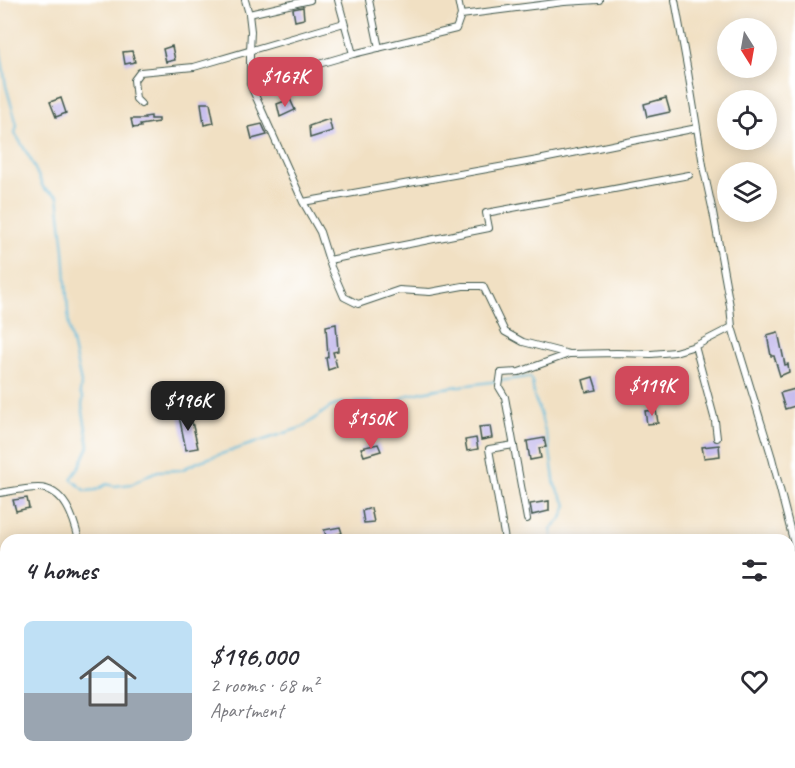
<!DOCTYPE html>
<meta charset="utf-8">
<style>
body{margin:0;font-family:Caveat,sans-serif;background:#f2f2f3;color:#2b2b33;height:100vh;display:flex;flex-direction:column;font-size:22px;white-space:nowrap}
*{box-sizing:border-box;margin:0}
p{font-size:20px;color:#7c7c81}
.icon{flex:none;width:33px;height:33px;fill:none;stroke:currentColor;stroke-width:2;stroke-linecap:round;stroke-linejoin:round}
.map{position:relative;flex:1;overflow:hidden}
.drawer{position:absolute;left:0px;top:534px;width:795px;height:234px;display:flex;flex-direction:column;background:#fff;border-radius:18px 18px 0 0;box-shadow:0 3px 15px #0003}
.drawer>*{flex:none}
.needle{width:39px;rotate:169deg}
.controls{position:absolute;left:717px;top:18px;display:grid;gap:12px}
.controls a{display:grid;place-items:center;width:60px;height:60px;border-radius:50%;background:#fff;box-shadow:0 3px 15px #0003;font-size:30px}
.price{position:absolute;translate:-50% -51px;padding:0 14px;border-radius:12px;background:#d1495b;color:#fff;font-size:20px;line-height:39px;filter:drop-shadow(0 2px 3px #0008)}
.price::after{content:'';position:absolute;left:50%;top:36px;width:18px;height:14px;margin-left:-9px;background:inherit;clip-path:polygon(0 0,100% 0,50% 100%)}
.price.on{background:#222;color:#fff}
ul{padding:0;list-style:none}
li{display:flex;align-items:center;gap:18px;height:150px;padding:0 24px}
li+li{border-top:2px solid #e1e1e2}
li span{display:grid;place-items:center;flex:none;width:168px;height:120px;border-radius:9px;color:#555}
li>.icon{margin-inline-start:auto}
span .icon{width:72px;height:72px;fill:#fffc;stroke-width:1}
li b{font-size:26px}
h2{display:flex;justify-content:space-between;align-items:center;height:72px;padding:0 24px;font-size:26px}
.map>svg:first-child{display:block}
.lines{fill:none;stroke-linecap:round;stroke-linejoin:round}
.stream{stroke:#5db9db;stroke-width:2}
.building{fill:#c5bbed}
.street-casing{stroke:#3e5549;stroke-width:8}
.street{stroke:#fff;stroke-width:6}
</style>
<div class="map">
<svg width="795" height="768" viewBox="0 0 795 768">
<rect width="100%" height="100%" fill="#fff"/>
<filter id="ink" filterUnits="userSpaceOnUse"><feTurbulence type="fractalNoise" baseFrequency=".0167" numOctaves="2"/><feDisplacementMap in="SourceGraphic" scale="12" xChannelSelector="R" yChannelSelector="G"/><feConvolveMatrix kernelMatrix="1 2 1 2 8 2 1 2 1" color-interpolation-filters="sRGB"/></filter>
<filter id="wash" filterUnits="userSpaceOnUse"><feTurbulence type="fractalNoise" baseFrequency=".008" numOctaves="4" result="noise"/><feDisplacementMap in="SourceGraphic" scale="24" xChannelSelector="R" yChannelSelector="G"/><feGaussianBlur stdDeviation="1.35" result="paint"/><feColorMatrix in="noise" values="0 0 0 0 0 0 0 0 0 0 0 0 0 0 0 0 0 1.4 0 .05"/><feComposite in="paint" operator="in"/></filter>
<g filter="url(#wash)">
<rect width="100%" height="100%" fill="#f1e0c3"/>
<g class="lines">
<path class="stream" d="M0,48L6,86L17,125L15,133L31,160L44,189L58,196L64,250L69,328L81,383L80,393L83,398L82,406L89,446L79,468L71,479L86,491L96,490L107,484L114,486L132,484L148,475L158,471L181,470L200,461L303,427L329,408L341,403L366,402L392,404L408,395L437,389L529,377L532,379L534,397L538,406L549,445L555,486L567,505L562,518L551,529L553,540
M372,762L373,768
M385,762L394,768L403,762
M323,768L325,766L337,765L340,768"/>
</g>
<g id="blocks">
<path class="building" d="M303,7L304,19L295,21L293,9Z
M172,46L175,60L166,62L163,49Z
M132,51L135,62L125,64L123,52Z
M61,98L66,113L56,117L50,102Z
M666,98L670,112L647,117L644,104Z
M290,99L295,110L280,117L277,104Z
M201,103H210L214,123L204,125Z
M151,116V119H158V122L140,125L141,127L133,128L131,119H145L144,117Z
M329,119L332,131L310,138L309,126Z
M262,124L267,135L252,139L249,127Z
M336,324L338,351L333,352L337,367L328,370L326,358L328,357L326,326Z
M778,332L785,365L788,364L789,372L780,376L774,356H771L767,335Z
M593,377L597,390L586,392L583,380Z
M795,389V406L785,409L780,393Z
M656,410L658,423L647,424L645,411Z
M190,413L198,448L186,450L179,416Z
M490,426L492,438L481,440L479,427Z
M476,438L478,449L467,451L465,440Z
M544,438L546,447L539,448L541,458L530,460L527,441Z
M378,444L381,451L364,456L361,448Z
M719,445L720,456L704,458L702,447Z
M27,498L29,508L16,511L13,500Z
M549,501V511L532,515L530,504Z
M371,508L374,522L364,523L362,511Z
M340,527L342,533L327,538L324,530Z"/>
</g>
</g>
<g filter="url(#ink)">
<use href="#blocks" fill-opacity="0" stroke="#3e5549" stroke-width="1.5"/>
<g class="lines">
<defs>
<path id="street" d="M245,0L249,14L251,31L250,51V84L303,202L320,232L331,267L344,297L358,304L399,290L430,292L463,286H483L505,332L523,342L569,354L617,353L651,354L675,352L695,346L732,327
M338,0L353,54
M369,0L379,48
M675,0L688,72L704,171L713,212L730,306L732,327L772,458L795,548
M249,14L310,0
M461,15L564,2L599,0
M250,84L353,54L456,29L461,15L458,0
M141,104L136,99L134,80L140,72L194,67L344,23
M303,202L538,160L697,128
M329,260L489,228L486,213L689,175
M695,346L715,421L717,438
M0,493C12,491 26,488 38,488C65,488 74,519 79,540
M527,519L505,397L499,387L501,373L519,372L569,354
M505,540L489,449L514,445
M134,762L135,768"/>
</defs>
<use href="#street" class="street-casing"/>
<use href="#street" class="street"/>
</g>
</g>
</svg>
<div class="controls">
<a><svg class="needle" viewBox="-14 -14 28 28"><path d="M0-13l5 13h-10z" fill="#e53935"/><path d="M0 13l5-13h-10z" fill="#7c7c81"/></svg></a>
<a><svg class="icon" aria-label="locate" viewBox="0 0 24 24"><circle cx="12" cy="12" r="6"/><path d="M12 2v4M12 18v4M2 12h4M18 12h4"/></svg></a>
<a><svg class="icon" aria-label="layers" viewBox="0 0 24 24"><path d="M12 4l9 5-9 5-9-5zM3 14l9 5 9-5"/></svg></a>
</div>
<b class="price" style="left:285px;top:108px">$167K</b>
<b class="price" style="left:652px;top:417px">$119K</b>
<b class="price on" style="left:188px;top:432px">$196K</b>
<b class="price" style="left:371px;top:450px">$150K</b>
<section class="drawer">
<h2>4 homes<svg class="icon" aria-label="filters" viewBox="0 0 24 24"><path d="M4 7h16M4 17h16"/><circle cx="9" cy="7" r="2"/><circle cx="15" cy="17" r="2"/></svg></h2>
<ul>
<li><span style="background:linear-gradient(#bfe0f5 60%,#9aa5b1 0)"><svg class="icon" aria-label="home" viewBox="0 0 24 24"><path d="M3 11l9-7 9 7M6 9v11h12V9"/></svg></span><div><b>$196,000</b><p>2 rooms · 68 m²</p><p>Apartment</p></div><svg class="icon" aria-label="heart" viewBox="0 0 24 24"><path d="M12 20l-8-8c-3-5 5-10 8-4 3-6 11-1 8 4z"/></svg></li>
</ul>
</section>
</div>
